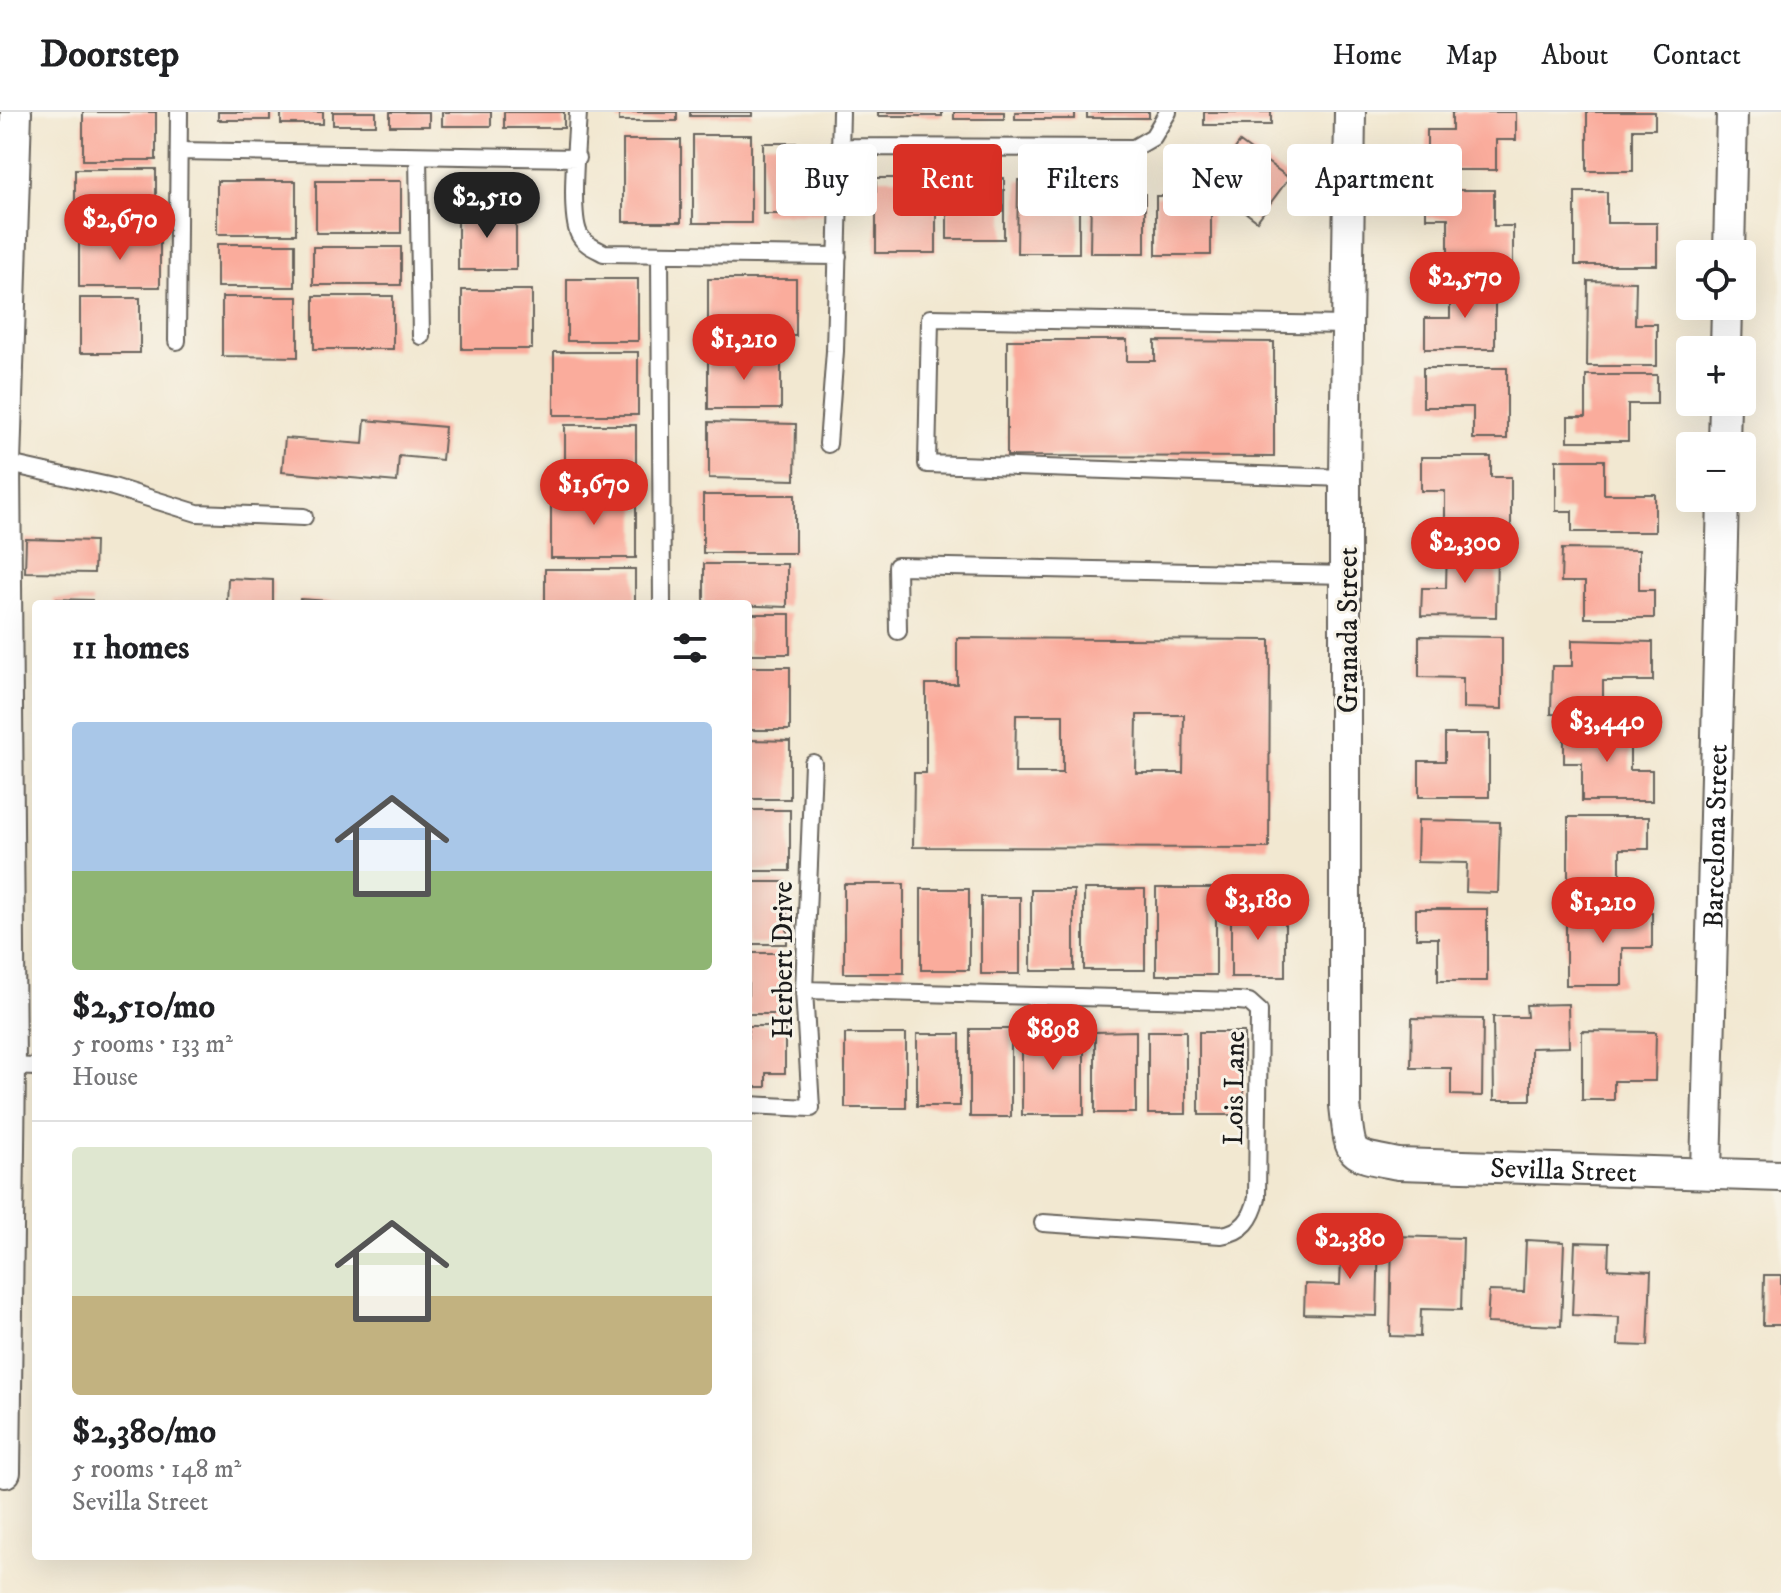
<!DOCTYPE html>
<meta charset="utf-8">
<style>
body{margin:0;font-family:"IM FELL DW Pica",serif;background:#f2f2f2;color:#202124;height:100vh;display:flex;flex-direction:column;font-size:30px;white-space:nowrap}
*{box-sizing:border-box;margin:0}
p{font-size:26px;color:#757577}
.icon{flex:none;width:44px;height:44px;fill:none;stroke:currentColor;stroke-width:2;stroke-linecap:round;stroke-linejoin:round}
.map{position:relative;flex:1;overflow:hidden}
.panel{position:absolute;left:32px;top:488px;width:720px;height:960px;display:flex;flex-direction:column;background:#fff;border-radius:8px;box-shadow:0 8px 32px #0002}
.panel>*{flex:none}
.guide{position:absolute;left:776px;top:32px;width:760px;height:72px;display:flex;gap:16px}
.controls{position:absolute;left:1676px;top:128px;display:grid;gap:16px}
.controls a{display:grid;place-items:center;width:80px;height:80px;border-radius:8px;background:#fff;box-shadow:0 8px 32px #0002;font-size:40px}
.price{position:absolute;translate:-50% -68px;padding:0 18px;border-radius:28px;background:#d93025;color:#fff;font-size:26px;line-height:52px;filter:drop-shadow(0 2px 4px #0008)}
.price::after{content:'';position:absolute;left:50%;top:48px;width:24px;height:18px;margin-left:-12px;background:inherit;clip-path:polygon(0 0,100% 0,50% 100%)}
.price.on{background:#222;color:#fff}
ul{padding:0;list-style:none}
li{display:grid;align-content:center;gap:16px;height:424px;padding:0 40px}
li+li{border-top:2px solid #e0e0e0}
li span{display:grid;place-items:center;height:248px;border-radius:8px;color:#555}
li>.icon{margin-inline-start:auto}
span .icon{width:144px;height:144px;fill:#fffc;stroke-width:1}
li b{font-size:34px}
h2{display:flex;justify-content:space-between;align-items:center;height:96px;padding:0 40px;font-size:34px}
.pill{padding:0 28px;border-radius:8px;background:#fff;box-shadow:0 8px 32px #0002;font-size:28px;line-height:72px}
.pill.on{background:#d93025;color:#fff}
header{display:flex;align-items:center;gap:48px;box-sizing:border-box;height:112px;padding:0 40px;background:#fff;border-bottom:2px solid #e0e0e0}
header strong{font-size:38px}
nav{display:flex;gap:44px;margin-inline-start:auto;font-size:28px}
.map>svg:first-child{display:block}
.building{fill:#faac9c;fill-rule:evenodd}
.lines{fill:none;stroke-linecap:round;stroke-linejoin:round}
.service-casing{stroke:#67635b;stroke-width:20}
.minor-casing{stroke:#67635b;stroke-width:34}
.service{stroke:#fff;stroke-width:16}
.minor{stroke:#fff;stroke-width:30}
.labels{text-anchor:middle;stroke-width:6;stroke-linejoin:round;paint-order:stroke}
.street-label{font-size:28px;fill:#1c1c1c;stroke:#f7f3e8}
</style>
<header>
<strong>Doorstep</strong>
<nav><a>Home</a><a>Map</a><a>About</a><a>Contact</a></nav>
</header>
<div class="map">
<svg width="1781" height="1481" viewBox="0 0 1781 1481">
<rect width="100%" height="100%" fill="#f7f3e8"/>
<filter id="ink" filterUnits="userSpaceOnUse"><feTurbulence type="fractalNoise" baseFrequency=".0125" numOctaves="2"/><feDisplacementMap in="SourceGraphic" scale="16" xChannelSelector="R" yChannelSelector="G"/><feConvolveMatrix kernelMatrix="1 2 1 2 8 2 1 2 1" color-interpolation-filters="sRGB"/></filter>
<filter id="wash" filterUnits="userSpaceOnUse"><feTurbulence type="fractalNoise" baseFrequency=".006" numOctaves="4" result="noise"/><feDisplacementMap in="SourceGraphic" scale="32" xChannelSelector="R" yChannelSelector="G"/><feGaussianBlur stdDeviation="1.8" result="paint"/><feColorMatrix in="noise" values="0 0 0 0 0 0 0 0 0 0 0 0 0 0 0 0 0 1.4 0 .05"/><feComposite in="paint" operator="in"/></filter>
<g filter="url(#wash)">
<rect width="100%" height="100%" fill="#f2e8d1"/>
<g id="blocks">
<path class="building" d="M83,0H156V48H83Z
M218,0H270V8H218Z
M281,0H323V12H281Z
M333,0H376V13H333Z
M390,0H429V14H390Z
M442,0H491V14H442Z
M504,0H564V16H504Z
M619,0H677V9H619Z
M690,0H752V4H690Z
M878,0H942V4H878Z
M954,0H1004V7H954Z
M1015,0H1075V7H1015Z
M1087,0H1149V6H1087Z
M1204,0H1271V13H1204Z
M1452,0H1516V28H1496V58H1427V18H1452Z
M1587,0H1655V17H1633V59H1587Z
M693,23H751V111H693Z
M623,28H681V110H623Z
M1240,30L1289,66L1257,109L1209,73Z
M763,31H823V102H763Z
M75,57H156V108H75Z
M876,66H936V141H876Z
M947,66H1004V127H947Z
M1018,68L1079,69V141H1017Z
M217,69H296V122H217Z
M316,69H401V121H316Z
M1426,78H1494V114H1513V152H1448V106H1426Z
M1575,80H1607V111H1657V153H1575Z
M1091,82H1145V141H1090Z
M1156,84H1211V143H1156Z
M458,99H516V158H458Z
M79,124H160V175H79Z
M217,132H295V175H217Z
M313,135H401V173H313Z
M567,167H638V229H567Z
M708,167H796V224H708Z
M1588,169L1636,170L1635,212H1657V254H1587Z
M1450,171H1495V237H1425V206H1450Z
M462,178H532V237H462Z
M314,184H393V237H314Z
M222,185H298V245L222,244Z
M80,186H140V241H80Z
M1007,228H1127V249H1155V229L1274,230V345L1007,344Z
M554,240H638V303H554Z
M708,244H781V297H708Z
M1423,256H1507V327H1473V295H1423Z
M1586,263H1657V292H1628V329H1568V305H1586Z
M365,308L445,315L442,348L399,344L397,370L282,360L285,326L363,332Z
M709,310L796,312L795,368L709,366Z
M565,313H636V372H565Z
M1421,345H1491V365H1511V420H1445V379H1421Z
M1556,348H1604V382H1655V420H1572V399H1556Z
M703,383H795V441H703Z
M551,384H636V446H551Z
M26,427L95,429L94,461L25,460Z
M1447,435L1497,436L1496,505L1421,504L1422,476H1446Z
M1562,437L1639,438V478H1654V506H1585V470H1561Z
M704,452H787V495L704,492Z
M545,457H635V492H545Z
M228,466L273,468V492H227Z
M54,487L92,488V492H54Z
M300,487L343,490V492H299Z
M748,502H790V542H748Z
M1419,524L1502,525V597L1463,596V566L1419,565Z
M957,526L1270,528L1269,736L913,735L914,661H926V572H957ZM1016,603H1063V661H1015ZM1137,603H1184L1183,661H1136Z
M1572,528L1653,530V569H1603V603L1551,602L1552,554H1572Z
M748,555H790V618H748Z
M1564,615H1630V658H1652V689H1582V651H1564Z
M1445,622H1489V685H1419V649H1445Z
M748,628L790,629V687H748Z
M748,698H790V759H748Z
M1568,705H1649V737H1620V776H1568Z
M1418,708L1500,710L1498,781L1466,780L1467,751L1417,750Z
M748,770H787V832H748Z
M844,772H904V861H844Z
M1156,776H1216V863H1156Z
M921,777H969V858H921Z
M1084,777H1145V858H1084Z
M1031,778H1074V859H1031Z
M981,785H1020V862H981Z
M1231,794H1285V865H1231Z
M1416,797H1487V869H1438V826H1416Z
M1566,801H1652V836H1622V873H1566Z
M748,841H781V902H748Z
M1568,892L1569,935L1531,936V988H1494L1493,905H1527L1526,893Z
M1412,906L1483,907L1482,984L1451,983V956H1411Z
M748,914H785V961H766V975H748Z
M970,917H1011V1005H970Z
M1022,918H1084V1003H1022Z
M1136,919V1001H1095V920Z
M1148,919H1186V1002H1148Z
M1582,919L1656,920L1655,969H1614V988H1582Z
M1199,920H1244V1003H1199Z
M845,922H906V996H845Z
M917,922H960V994H917Z
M1342,1122L1379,1123L1377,1204L1304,1202L1305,1172L1340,1173Z
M1392,1124L1463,1126L1461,1198L1421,1197L1420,1225L1390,1224Z
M1526,1128L1564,1130L1561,1214L1487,1211L1489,1179L1524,1180Z
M1575,1130L1609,1131L1608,1157L1651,1159L1648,1234L1618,1233L1619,1205L1572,1203Z
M1764,1163H1781V1213H1763Z"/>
</g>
</g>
<g filter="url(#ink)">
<use href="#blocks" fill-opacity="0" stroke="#67635b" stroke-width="2"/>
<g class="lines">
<defs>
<path id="service" d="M578,0C577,27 569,101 579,122C584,132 594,136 604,141L838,144
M841,35L1134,36L1153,25L1168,0
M179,39L577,46
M418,45L421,224
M660,142L662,492
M177,229L179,0
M828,332L835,239L841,0
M5,351L113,375L197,401L304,405
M1345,366L927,352L930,206L1347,213
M898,519L897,454L1348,463
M804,878L1238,889L1249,890L1259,899L1257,1086C1252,1107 1243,1120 1221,1123L1043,1111
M10,954L36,955
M748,993L811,996L804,878L813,651"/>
<g id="minor">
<path id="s1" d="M1350,0L1345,366V993C1351,1046 1346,1042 1399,1052L1781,1064"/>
<path d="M1729,142L1732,0"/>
<path d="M1726,238L1727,194"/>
<path d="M1724,334L1725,290"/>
<path id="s2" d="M1706,1060L1723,386"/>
<path d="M5,1360L10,954L5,351L16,0"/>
</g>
</defs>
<use href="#service" class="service-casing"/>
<use href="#minor" class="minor-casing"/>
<use href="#service" class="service"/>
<use href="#minor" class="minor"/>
</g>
</g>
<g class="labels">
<g class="street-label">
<text transform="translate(1347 518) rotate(-90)" y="10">Granada Street</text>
<text dy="10" stroke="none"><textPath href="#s2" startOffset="336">Barcelona Street</textPath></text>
<text transform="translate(782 848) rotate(-90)" y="10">Herbert Drive</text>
<text transform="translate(1233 976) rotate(-89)" y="10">Lois Lane</text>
<text dy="10" stroke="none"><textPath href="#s1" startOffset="1252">Sevilla Street</textPath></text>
</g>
</g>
</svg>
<div class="controls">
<a><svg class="icon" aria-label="locate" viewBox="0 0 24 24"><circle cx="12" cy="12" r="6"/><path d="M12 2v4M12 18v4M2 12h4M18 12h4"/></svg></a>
<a>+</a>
<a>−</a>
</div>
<b class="price on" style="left:487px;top:128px">$2,510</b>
<b class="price" style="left:120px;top:150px">$2,670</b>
<b class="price" style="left:1465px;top:208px">$2,570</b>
<b class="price" style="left:744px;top:270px">$1,210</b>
<b class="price" style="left:594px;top:415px">$1,670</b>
<b class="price" style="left:1465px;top:473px">$2,300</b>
<b class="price" style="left:1607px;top:652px">$3,440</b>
<b class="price" style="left:1258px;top:830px">$3,180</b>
<b class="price" style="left:1603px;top:833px">$1,210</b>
<b class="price" style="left:1053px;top:960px">$898</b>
<b class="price" style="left:1350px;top:1169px">$2,380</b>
<div class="guide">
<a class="pill">Buy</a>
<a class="pill on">Rent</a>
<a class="pill">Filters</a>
<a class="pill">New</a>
<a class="pill">Apartment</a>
</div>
<section class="panel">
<h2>11 homes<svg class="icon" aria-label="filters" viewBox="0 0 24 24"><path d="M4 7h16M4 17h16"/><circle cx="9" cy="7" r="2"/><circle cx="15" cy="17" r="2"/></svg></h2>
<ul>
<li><span style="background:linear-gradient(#a9c7e8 60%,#8fb573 0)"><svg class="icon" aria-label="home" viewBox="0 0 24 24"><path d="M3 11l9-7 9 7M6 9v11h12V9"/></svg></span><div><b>$2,510/mo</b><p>5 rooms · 133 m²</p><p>House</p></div></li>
<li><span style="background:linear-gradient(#dfe7d0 60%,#c2b280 0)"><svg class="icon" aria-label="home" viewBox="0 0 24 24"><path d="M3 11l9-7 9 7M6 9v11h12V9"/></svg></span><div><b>$2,380/mo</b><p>5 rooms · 148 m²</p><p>Sevilla Street</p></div></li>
</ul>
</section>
</div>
